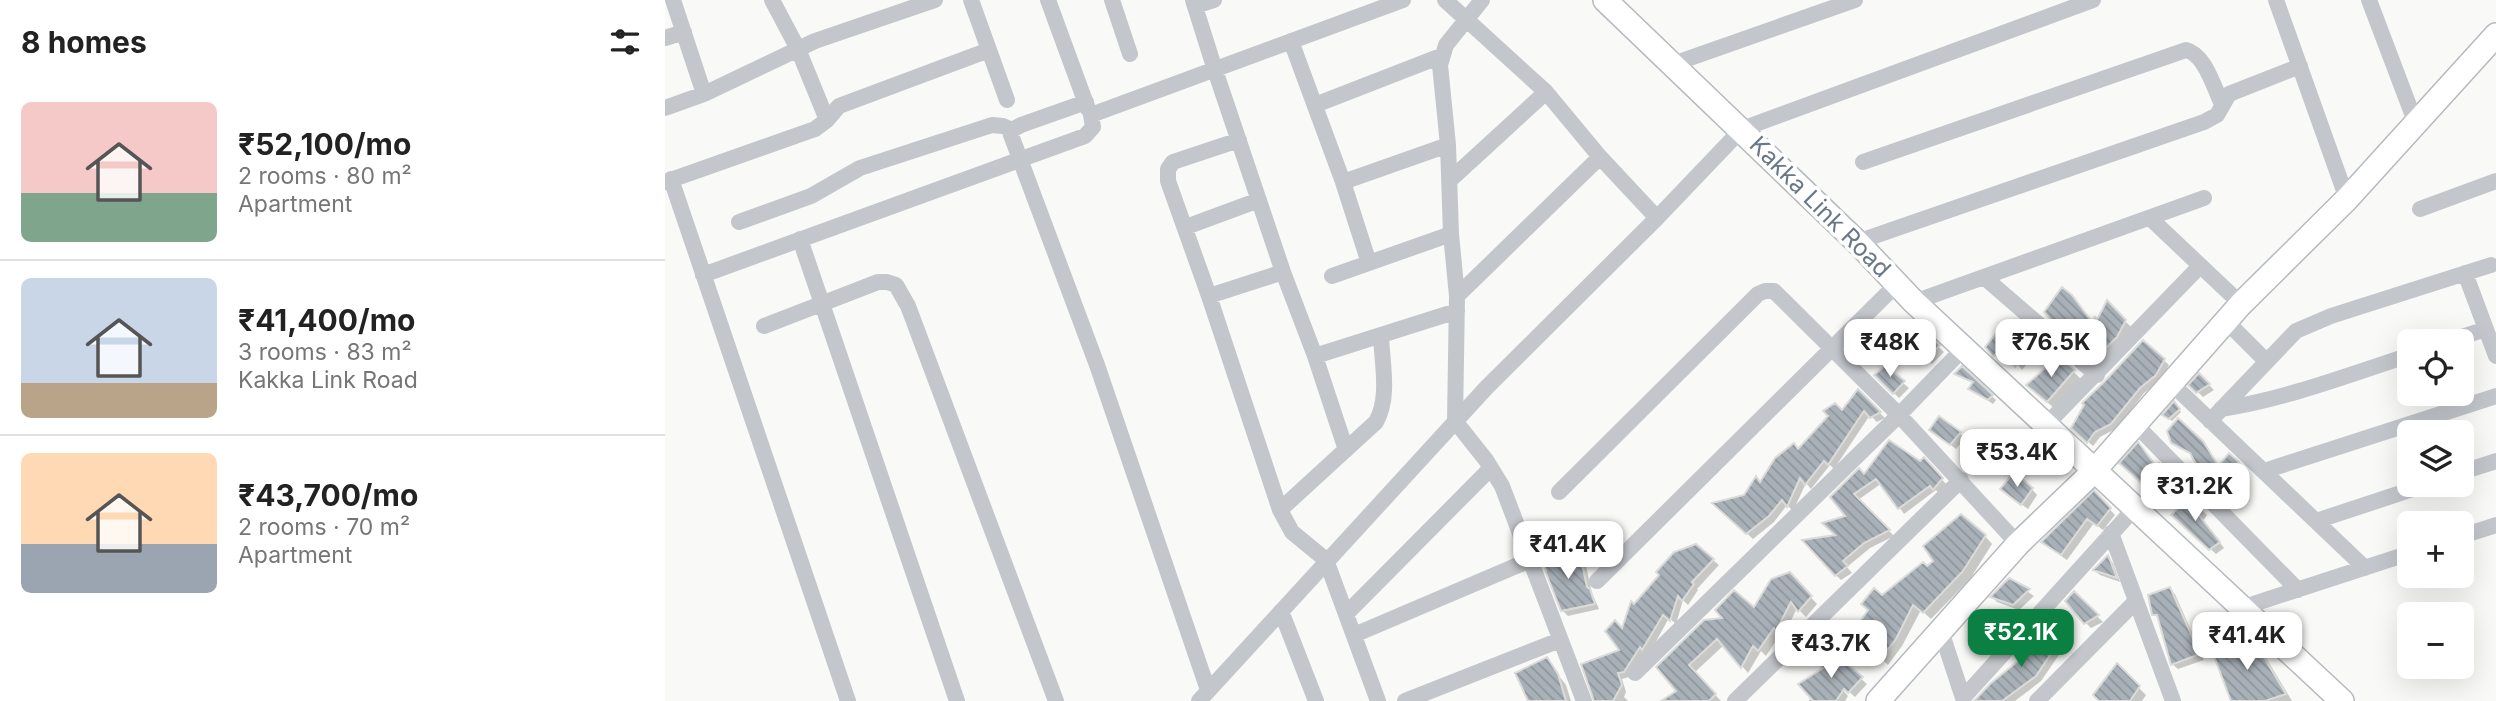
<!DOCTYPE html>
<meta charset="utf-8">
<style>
body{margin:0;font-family:Inter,sans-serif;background:#f2f2f2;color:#222;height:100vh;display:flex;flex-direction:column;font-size:26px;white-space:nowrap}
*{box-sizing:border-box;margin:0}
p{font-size:23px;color:#767676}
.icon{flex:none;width:38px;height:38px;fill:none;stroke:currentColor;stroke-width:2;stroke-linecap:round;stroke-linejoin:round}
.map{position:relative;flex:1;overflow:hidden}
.side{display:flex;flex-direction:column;background:#fff;width:665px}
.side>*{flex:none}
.controls{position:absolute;left:1732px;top:329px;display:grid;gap:14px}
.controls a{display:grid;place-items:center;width:77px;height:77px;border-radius:10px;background:#fff;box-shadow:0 7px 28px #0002;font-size:35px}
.price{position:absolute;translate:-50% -60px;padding:0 16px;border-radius:14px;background:#fff;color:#222;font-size:23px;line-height:46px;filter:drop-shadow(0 2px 4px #0008)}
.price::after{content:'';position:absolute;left:50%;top:42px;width:21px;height:16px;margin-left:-10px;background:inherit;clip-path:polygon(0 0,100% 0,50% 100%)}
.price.current{background:#0b8043;color:#fff}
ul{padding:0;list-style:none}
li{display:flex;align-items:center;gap:21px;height:175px;padding:0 21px}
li+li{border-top:2px solid #e0e0e0}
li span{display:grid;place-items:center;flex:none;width:196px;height:140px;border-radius:10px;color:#555}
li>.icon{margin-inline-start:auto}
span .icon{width:84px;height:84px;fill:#fffc;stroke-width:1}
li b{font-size:30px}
h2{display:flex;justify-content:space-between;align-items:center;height:84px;padding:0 21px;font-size:30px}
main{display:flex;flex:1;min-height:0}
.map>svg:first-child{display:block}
.shadow{fill:#0003}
.building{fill:url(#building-back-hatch);stroke:#dbdbd9;stroke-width:2}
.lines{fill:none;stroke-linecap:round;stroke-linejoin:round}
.secondary-casing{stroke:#b5babf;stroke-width:26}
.street{stroke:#c3c6cb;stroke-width:16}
.secondary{stroke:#fff;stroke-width:23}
.labels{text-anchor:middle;stroke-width:7;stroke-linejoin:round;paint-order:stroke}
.street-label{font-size:24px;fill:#697888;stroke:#fff}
</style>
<main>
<section class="side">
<h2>8 homes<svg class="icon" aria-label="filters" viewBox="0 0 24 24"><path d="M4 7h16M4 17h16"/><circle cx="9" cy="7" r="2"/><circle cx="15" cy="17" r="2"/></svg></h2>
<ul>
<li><span style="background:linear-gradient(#f6c9c9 65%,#7fa58c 0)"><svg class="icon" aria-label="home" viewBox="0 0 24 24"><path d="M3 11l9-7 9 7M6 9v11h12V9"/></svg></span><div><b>₹52,100/mo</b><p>2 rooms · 80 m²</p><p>Apartment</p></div></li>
<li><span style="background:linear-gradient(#c9d6e8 75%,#b9a48a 0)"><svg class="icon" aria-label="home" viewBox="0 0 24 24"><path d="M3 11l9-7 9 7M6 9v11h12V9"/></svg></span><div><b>₹41,400/mo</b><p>3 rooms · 83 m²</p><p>Kakka Link Road</p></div></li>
<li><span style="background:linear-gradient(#ffd9b3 65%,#9aa5b1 0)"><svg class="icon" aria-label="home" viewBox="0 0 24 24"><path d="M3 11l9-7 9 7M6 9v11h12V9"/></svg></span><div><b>₹43,700/mo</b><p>2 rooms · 70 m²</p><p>Apartment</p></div></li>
</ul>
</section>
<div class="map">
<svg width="1831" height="701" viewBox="0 0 1831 701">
<defs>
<pattern id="building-back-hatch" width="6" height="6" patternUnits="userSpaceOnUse" patternTransform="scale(1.75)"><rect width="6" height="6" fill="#a9b1b8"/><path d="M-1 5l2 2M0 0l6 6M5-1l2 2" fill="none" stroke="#8e959b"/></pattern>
</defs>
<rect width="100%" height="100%" fill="#f9f9f7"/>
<path class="shadow" d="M1442,303L1466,327L1436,363L1397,329L1433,323Z
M1259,333L1279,352L1267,364L1261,358Z
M1479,342L1504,365L1496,380L1479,393L1452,428L1435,437L1428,446L1408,428L1421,404Z
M1352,343L1361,344L1370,354L1357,370L1343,352L1335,361L1323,347Z
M1394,358L1417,380L1391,410L1372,393Z
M1220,368L1244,388L1234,398L1211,375Z
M1297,368L1331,400L1328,404L1306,389L1309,384L1291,374Z
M1534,375L1549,390L1538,397L1526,385Z
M1193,392L1220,418L1212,422L1205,415L1169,469L1165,465L1146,489L1141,483L1128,511L1122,505L1109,522L1088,539L1050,504L1080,496L1177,412Z
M1512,408L1516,412L1507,421L1500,415Z
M1294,433L1300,438L1291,449L1272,435Z
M1538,444L1555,470L1547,477L1534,465L1527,454Z
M1382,447L1403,468L1399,472L1376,455Z
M1564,455L1575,465L1568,472L1558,463Z
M1259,460L1282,485L1274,494L1271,490L1239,514L1217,483L1193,500L1229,536L1205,548L1182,567L1187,573L1176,580L1171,575L1173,537L1183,517L1167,497L1200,477L1255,463Z
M1457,463L1492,468L1494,466L1506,478L1491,495Z
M1367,489L1372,495L1363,509L1342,494Z
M1429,493L1450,515L1438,530L1429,523L1402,560L1383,547Z
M1526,499L1542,515L1538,521L1559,548L1551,554L1509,515Z
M1320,536L1327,544L1305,579L1266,619L1256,610L1237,646L1223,665L1206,649L1180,654L1163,641L1183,643L1217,598L1271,561Z
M1031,546L1054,565L1032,589L1033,590L1023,605L1018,600L1011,624L1004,618L984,654L964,677L957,679L961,692L959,697L963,701H931L957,651L958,631L969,606Z
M914,552L919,557L927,593L934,609L903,616L897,610Z
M1443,558L1448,563L1455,582L1435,575L1430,570Z
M1124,574L1152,604L1141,617L1132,608L1119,635L1116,633L1101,656L1096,651L1083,673L1059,645L1029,673L1056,701H1001L1014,692L994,667L1061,619L1090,609Z
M1345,580L1369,596L1354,610L1332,602L1327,597Z
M1504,589L1510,594L1539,660L1513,669L1507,664L1495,620L1489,614Z
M1409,594L1438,622L1426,628L1420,622Z
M1374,632L1398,649L1376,681L1350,701H1313L1360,658L1355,653Z
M1583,635L1594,646L1627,701H1568Z
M1168,654L1202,684L1190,697L1178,686L1176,688L1183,696L1180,701H1144Z
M881,659L901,685L906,701H865Z
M1452,666L1481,695L1477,701H1436Z"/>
<path class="building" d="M1397,287L1407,295L1427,322L1430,317L1432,320L1442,300L1461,320L1452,337L1430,359L1389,324L1379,312Z
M1337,326L1352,341L1356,336L1365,347L1350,367L1338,346L1328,357L1320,347Z
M1259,331L1275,345L1260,360L1244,341Z
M1478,340L1500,359L1491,375L1475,388L1446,424L1430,432L1422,443L1406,428L1419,405L1417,403L1439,382Z
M1394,356L1410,370L1382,402L1361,385Z
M1220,366L1240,381L1228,394L1209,375Z
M1297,366L1328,395L1323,400L1303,389L1308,382L1289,374Z
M1534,373L1545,384L1531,393L1523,385Z
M1193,389L1216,412L1205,418L1199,411L1163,465L1159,461L1140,485L1135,478L1122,507L1117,500L1104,516L1081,534L1047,503L1079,495L1091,476L1095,482L1110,458L1129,443L1133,449L1163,416L1158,411L1170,403L1177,410Z
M1509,401L1515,409L1504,419L1497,415Z
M1274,416L1296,432L1285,445L1264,430Z
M1513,418L1538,441L1554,467L1544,476L1532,466L1525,453L1506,443L1502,431Z
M1224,440L1255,461L1259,457L1278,478L1268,490L1265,486L1233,509L1211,479L1189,494L1225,530L1199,543L1178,561L1183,566L1170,576L1137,540L1170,535L1157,523L1180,516L1165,497L1194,468L1199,474Z
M1473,442L1491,466L1494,463L1502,471L1485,491L1454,463Z
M1382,445L1399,461L1393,468L1373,455Z
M1564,453L1574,462L1564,471L1556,463Z
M1349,472L1368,488L1356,505L1335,489Z
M1429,490L1446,508L1432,526L1422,519L1396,555L1376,542Z
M1526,496L1538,508L1533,514L1555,542L1544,550L1506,515Z
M1296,514L1321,535L1298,571L1258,613L1248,605L1231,639L1215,659L1197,642L1172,648L1154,634L1167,621L1182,641L1203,610L1196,604L1209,588L1217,595L1258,562L1262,566L1268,561L1258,546Z
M1031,544L1049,559L1027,582L1029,584L1017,601L1013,596L1005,621L998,615L977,650L975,647L959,672L953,673L957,685L948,701H929L916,664L954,650L940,631L950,620L957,628L966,601L969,604L994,575L991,572L1009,552Z
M914,550L922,587L925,589L930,604L896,611L881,573L879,558Z
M1443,555L1452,578L1428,570Z
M1125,572L1147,596L1133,612L1126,602L1111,631L1109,628L1093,651L1088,646L1076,668L1052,639L1024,665L1051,694L1044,701H996L1011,691L991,667L1039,620L1057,618L1050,610L1069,590L1089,607L1106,579Z
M1344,578L1365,589L1348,605L1325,597Z
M1505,587L1535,654L1506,665L1492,615H1487L1483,595Z
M1409,591L1434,615L1419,624L1400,601Z
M1374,630L1391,641V646L1371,676L1337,701H1309L1325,684L1359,656L1353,653Z
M1583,633L1585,634L1621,694L1600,701H1566L1547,651Z
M1168,652L1198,677L1183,693L1179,689L1171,701H1148L1133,684L1158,668L1155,665Z
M882,657L893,674L901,701H863L850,673Z
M1452,663L1475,686L1465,701H1434L1428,695Z"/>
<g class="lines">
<defs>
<path id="secondary" d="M940,0L1192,242L1249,302L1677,701
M1213,701L1353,544L1428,472L1576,304L1682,199L1831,35"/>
</defs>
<use href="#secondary" class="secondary-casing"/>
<path class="street" d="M107,0L133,49L162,120
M306,0L342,100
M383,0L423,109
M447,0L465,54
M528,0L550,70L618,272
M780,0L881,92L935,157L992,218
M817,0L781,45L775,65L783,145L786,234L792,296L790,421L821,460L837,486L919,701
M1611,0L1682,199
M1704,0L1751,124
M531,6L549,0
M0,38L19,32
M626,41L678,182L704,263
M1008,64L1190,0
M39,94L150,41L270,0
M421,102L356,125L347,130L346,135L432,365L543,690
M650,105L776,56
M0,108L39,94L8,0
M574,140L508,162L503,169V181L544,296L615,510L627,532L661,560L713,701
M1198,162L1521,50C1540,54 1549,88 1557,104
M6,179L183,701
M785,180L881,92
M0,182L150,129L162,120L174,106L324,50
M678,182L783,145
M1755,209L1831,181
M1486,219L1576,304
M74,222L146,196L195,168L327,125L338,126L347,130
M521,227L594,200
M135,239L292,701
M1192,242L1539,122L1552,115L1564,94L1635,66
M1800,273L1831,356
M38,275L420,136L428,127L426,115L738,0
M667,276L786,234
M1320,278L1432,375
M544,296L618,272L650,356L681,450
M792,296L935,157
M1249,302L1539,198
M1561,321L1601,361
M99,326L213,282H222L231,285L243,306L391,701
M1784,341L1821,329
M650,356L792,311
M1506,383L1700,568
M1556,409C1621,399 1683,375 1745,355
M1545,421L1631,331L1666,316L1826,265
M1470,424L1633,590
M1380,426L1535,266
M1599,471L1831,396
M1797,472L1831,461
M894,492L1093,294L1100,291H1109L1234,415L1353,544
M615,510L711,422C725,398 717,363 716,336
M1651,521L1760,485
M1446,533L1508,701
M1797,536L1831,525
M932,581L1232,284
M1576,608L1745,553
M616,611L651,701
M681,614L826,468
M1276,631L1299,701
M689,635L865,560
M970,673L1234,415L1298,349
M1298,698L1469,509
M534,701L822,387L992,218L1077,129L1428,0
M740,701L895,640
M1070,701L1296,480
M1372,701L1471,601"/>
<use href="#secondary" class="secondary"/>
</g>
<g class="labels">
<g class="street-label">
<text transform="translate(1155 207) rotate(45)" y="8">Kakka Link Road</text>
</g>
</g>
</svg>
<div class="controls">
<a><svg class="icon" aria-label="locate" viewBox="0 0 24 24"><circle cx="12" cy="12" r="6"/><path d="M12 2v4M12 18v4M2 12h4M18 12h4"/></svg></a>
<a><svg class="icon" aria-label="layers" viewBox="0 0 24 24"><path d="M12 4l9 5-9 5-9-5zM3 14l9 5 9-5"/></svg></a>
<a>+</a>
<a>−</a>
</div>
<b class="price" style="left:1225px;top:379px">₹48K</b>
<b class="price" style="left:1386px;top:379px">₹76.5K</b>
<b class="price" style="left:1352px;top:489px">₹53.4K</b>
<b class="price" style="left:1530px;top:523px">₹31.2K</b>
<b class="price" style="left:903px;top:581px">₹41.4K</b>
<b class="price current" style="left:1356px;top:669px">₹52.1K</b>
<b class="price" style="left:1582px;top:672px">₹41.4K</b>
<b class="price" style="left:1166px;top:680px">₹43.7K</b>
</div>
</main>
